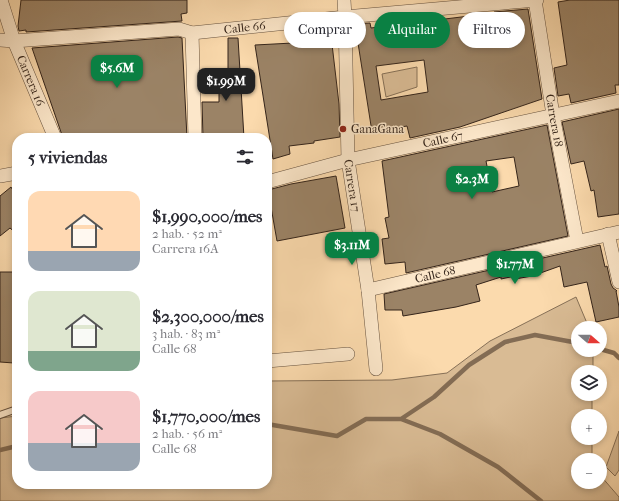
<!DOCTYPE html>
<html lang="es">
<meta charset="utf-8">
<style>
body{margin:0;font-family:"IM FELL French Canon",serif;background:#f2f2f3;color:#2b2b33;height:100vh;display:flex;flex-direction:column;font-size:15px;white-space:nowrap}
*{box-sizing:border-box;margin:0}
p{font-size:13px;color:#7c7c81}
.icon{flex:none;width:22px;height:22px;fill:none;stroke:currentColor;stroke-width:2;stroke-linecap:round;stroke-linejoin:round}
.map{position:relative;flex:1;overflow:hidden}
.sheet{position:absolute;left:12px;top:133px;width:260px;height:356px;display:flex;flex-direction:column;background:#fff;border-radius:16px;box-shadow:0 2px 6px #0003}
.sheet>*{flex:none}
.guide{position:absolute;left:284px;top:12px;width:275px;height:36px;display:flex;gap:8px}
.needle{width:26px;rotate:110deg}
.tools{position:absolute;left:571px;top:321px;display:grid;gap:8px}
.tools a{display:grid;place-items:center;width:36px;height:36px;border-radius:50%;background:#fff;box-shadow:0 2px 6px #0003;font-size:20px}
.price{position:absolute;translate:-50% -34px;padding:0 9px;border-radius:8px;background:#0b8043;color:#fff;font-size:13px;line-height:26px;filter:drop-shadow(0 1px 2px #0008)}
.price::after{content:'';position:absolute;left:50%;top:24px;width:12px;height:9px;margin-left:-6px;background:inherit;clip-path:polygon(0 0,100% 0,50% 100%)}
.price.active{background:#222;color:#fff}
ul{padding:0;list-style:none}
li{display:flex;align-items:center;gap:12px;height:100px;padding:0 16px}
li span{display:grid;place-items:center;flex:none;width:112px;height:80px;border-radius:12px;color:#555}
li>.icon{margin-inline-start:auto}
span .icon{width:48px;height:48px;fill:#fffc;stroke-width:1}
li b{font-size:17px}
h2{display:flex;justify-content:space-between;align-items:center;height:48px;padding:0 16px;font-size:17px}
.pill{padding:0 14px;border-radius:18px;background:#fff;box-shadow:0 2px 6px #0003;font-size:14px;line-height:36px}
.pill.active{background:#0b8043;color:#fff}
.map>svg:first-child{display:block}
.green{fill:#d9bb94;stroke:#867057}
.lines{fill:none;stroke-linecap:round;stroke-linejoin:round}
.stream{stroke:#836c54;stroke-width:4.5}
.building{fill:#9b8366;stroke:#34241a;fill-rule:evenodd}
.lane-casing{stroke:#66523f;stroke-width:8}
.street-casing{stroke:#66523f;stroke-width:14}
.lane{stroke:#fce7ca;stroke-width:6}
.street{stroke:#fce7ca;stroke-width:13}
.poi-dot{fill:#8f2418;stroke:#fce7ca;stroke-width:1.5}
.labels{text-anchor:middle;stroke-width:3;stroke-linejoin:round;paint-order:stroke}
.street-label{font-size:12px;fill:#34241a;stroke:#fce7ca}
.poi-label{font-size:12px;fill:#34241a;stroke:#fce7ca;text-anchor:start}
</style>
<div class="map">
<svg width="619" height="501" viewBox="0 0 619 501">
<rect width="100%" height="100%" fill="#fbdaad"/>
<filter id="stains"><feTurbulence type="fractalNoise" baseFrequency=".005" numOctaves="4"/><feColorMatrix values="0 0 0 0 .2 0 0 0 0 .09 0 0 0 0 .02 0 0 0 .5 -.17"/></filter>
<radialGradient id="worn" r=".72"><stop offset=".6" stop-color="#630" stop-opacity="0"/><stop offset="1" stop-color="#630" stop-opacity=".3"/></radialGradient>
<path class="green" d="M417,67V87L386,97L382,74Z
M576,297L589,328H578V350H593V372H578V394H592V416H578V438H592V460H578V482H600V475L619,497V501H0V418L17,416V484H267V381L392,380L447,373L490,341Z
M619,431V470L615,476L606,467Z"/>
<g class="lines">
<path class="stream" d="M600,349L614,353L619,358
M401,419L434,397L469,365L505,342L535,335L578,343
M267,424L337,436L366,419H401L440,434L498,467L541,501
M0,450L17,446"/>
</g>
<path class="building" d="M21,0H187V13L181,14L182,21L26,32V30L19,31L18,26Z
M570,0H619V85H615L616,93L571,103L569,94L558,96L554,68L567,65L558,2Z
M528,9L542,99L460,127L410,138L407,126L372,132L355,24L370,23L371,28L494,13V12ZM424,60L428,92L381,100L376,66Z
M330,27L339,104L340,137L314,141V143L289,146L290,154L273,159L255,45L293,43L292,31Z
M178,37L182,38L187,138H63L32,48Z
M228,38H238L244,138H203L202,102H219V74H228Z
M619,109V214L598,217L594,190L591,191L584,161L571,164L562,122Z
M547,125L568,236L406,273L405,262L385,264L382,239L389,238L385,218L389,217L382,161ZM514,157L519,186L492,192L486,161Z
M336,176L345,228L277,241L268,190L291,184Z
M11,187L17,197V234L10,228L0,236V196Z
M600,245L605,267L607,266L611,284L613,288L616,290L617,291H616L619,307V317L596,322L587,282L564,287L560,266L532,276L515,279V276L501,279V277L476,285L480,301L456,307L403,316L402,310H385L384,294Z
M0,272H17L14,363L0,362Z"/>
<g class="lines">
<defs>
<path id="lane" d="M0,415L17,409"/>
<g id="street">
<path id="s1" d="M1,0L14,41L55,138"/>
<path id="s2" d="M344,0L345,17L348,160L368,290L376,369"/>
<path id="s3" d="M535,0L553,115L577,241"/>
<path id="s4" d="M192,33L345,17L537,0"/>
<path d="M0,40L14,41L179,29L192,33L195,138"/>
<path d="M0,176L17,173"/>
<path id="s5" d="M267,182L348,160L619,101"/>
<path d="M608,234L619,282"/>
<path id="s6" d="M368,290L619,232"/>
<path d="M267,361L348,354"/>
</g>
</defs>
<use href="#lane" class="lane-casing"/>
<use href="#street" class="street-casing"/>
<use href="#lane" class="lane"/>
<use href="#street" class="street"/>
</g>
<circle class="poi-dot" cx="343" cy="129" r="4"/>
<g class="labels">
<g class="street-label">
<text dy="4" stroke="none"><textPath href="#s4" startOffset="53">Calle 66</textPath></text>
<text dy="4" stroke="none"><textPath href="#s1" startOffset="86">Carrera 16</textPath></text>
<text dy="4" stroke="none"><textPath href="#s3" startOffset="122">Carrera 18</textPath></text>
<text dy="4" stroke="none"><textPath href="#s5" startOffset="181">Calle 67</textPath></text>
<text dy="4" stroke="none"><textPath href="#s2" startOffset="186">Carrera 17</textPath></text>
<text dy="4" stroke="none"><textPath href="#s6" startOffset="69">Calle 68</textPath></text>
</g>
<g class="poi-label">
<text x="351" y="133">GanaGana</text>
</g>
</g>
<rect width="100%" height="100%" filter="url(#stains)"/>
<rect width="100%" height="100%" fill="url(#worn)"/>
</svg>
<div class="tools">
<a><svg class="needle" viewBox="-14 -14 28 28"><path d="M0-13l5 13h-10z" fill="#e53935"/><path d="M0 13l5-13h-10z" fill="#7c7c81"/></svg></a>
<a><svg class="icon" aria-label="layers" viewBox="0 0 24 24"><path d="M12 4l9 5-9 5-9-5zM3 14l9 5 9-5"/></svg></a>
<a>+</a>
<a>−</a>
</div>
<b class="price" style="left:117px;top:89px">$5.6M</b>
<b class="price active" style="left:226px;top:102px">$1.99M</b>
<b class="price" style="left:472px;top:200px">$2.3M</b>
<b class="price" style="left:352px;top:266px">$3.11M</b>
<b class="price" style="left:515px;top:285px">$1.77M</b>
<div class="guide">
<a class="pill">Comprar</a>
<a class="pill active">Alquilar</a>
<a class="pill">Filtros</a>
</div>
<section class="sheet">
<h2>5 viviendas<svg class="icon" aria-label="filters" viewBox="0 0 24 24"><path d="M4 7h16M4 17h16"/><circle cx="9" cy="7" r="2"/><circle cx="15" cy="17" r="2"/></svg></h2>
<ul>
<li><span style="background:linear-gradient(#ffd9b3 75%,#9aa5b1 0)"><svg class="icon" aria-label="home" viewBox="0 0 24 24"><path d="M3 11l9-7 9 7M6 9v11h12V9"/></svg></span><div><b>$1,990,000/mes</b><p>2 hab. · 52 m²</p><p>Carrera 16A</p></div></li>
<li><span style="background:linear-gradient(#dfe7d0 75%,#7fa58c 0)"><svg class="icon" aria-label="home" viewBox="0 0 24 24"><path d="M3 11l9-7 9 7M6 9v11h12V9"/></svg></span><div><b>$2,300,000/mes</b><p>3 hab. · 83 m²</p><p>Calle 68</p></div></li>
<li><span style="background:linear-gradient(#f6c9c9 65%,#9aa5b1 0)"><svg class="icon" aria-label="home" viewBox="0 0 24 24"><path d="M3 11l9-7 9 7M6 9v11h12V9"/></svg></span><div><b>$1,770,000/mes</b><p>2 hab. · 56 m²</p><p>Calle 68</p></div></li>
</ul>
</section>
</div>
